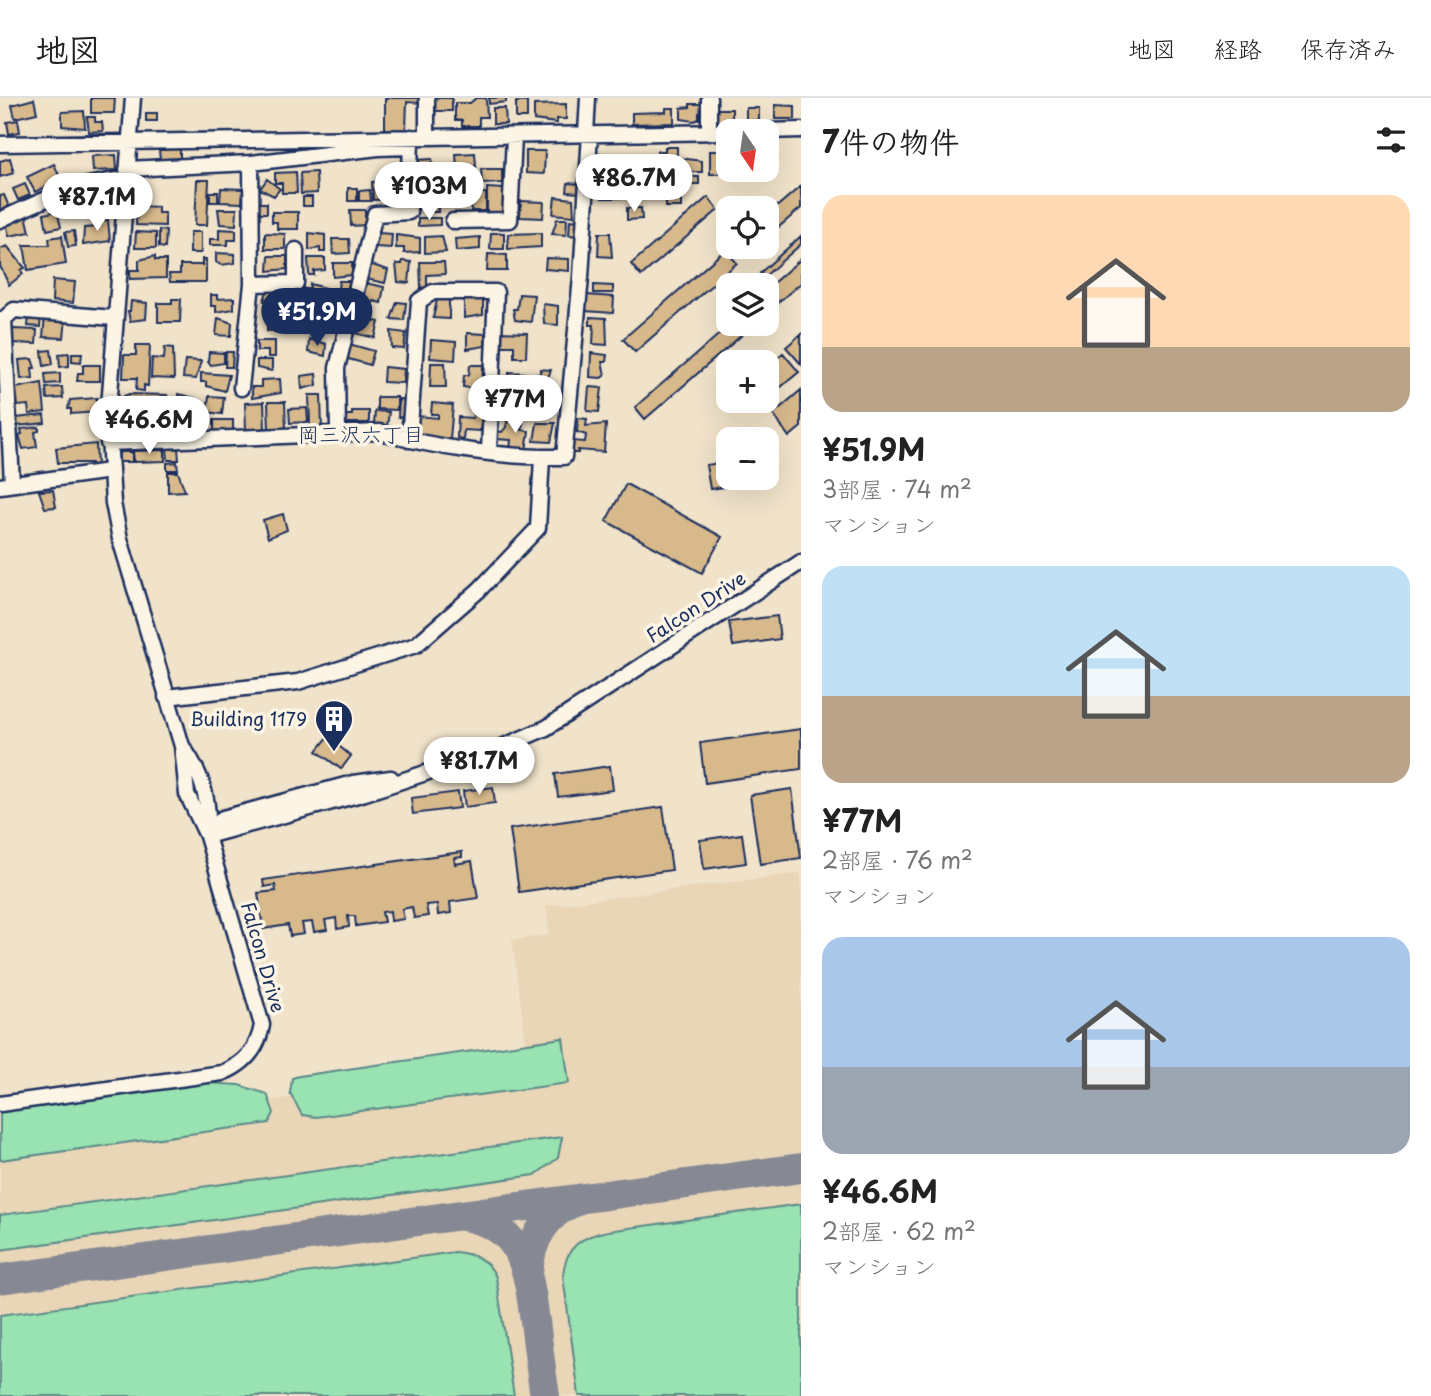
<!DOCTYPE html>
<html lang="ja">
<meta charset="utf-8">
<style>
body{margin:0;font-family:"Playpen Sans","Klee One",sans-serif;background:#f2f2f2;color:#222;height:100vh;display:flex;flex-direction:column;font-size:26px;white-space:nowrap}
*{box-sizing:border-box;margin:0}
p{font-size:23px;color:#767676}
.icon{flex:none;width:38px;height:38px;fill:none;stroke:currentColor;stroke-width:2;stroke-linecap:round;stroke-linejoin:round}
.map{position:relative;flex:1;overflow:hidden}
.panel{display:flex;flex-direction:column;background:#fff;width:630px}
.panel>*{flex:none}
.needle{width:46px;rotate:167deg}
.buttons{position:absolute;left:716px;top:21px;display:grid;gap:14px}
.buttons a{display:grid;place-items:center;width:63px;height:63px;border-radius:14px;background:#fff;box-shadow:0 7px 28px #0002;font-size:35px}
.price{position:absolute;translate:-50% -60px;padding:0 16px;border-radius:24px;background:#fff;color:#222;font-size:23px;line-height:46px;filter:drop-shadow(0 2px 4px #0008)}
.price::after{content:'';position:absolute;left:50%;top:42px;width:21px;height:16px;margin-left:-10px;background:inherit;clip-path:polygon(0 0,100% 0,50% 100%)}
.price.current{background:#1b2f5e;color:#fff}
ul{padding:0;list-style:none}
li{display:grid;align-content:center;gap:14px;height:371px;padding:0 21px}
li span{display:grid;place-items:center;height:217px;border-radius:21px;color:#555}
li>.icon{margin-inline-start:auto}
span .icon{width:126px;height:126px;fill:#fffc;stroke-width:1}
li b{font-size:30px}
h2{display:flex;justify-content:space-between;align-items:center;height:84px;padding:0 21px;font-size:30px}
header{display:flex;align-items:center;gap:42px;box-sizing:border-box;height:98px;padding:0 35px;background:#fff;border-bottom:2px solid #e0e0e0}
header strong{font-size:33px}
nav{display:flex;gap:38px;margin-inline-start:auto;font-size:24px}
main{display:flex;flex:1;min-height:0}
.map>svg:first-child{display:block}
.built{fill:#e9d6b7}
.green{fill:#99e2b1;stroke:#5a8888;stroke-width:2}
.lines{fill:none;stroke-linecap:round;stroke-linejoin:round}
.taxiway{stroke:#868994;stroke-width:30}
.building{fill:#d7b98b;stroke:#1b2f5e;stroke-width:2}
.minor-casing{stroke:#1b2f5e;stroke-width:19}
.minor{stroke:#fcf5e5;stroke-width:14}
.labels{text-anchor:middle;stroke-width:7;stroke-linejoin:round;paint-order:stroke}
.street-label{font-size:19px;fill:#1b2f5e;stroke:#fcf5e5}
.poi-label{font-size:19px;fill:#1b2f5e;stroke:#fcf5e5;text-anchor:end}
.neighbourhood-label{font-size:21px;fill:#1b2f5e;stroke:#fcf5e5}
</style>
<header>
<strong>地図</strong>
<nav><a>地図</a><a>経路</a><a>保存済み</a></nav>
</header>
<main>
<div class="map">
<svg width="801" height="1298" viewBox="0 0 801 1298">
<rect width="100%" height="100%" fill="#f1e3ca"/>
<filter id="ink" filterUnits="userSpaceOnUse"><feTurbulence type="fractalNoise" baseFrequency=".0143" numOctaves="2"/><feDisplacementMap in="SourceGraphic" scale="14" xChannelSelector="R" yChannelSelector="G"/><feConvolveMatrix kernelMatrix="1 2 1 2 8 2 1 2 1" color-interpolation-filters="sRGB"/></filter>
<g filter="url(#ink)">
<path class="built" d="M801,775V1298H0V1037L529,969L512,842L549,837L546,808Z"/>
<path class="green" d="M563,940L569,985L316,1019L302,1017L290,995L292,980L299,978Z
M207,985L239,987L267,996L274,1015L269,1025L0,1062V1014Z
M562,1039L558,1060L535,1077L0,1152V1117Z
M801,1106V1298H579L563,1178C565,1149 581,1138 608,1133Z
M455,1154C474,1156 488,1161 496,1179L514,1298H0V1217Z"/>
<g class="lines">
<path class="taxiway" d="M463,1118C524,1128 528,1172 535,1223C538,1248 541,1273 545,1298
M528,1176C530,1143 544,1116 576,1103
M0,1181L801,1070"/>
</g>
<path class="building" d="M91,0H115L114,15H91Z
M385,0H421V5L407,4L406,31H385Z
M433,0H452V13H433Z
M476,0H486L487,19H479V28H462V22H455V5H470Z
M489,0H506V4L489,6Z
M34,1L37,15L15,20L12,7Z
M516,4H527V20H516Z
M566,6V21H557V25L534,22V7Z
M690,6H704V15H699V21L694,23L681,21V10L690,9Z
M775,7L795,8V21H775Z
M493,10H505L506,26H493Z
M666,10H674V25L632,26V15L666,14Z
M746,10H759V22L746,23Z
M715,11H732V23L715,24Z
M84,13L85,30L62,28V14Z
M146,15H157V23H146Z
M87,19H95V24H102L103,33L89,34Z
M18,22L20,34L9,36L7,24Z
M665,49H677V63H657V53H665Z
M180,51V61L160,62L159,52Z
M526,53H545L544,76L526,75Z
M710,53H719V76H710Z
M721,53H728V68H722Z
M475,55L476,68L457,69L456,56Z
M599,56H612V61H619V72H599Z
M116,57L117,72L93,73L92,58Z
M628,59H639V70L627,69Z
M10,60L14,75L0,79V63Z
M680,60L702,63V74H681Z
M432,61V85H422V75L416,76V62Z
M54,66L61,82L35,94L27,79Z
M476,70L477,86L455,88L454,72Z
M481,71H502V85L482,86Z
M296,74L297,95H282V85H275V75Z
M316,74L317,95L301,96L300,75Z
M677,76V87L659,88L658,77Z
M388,79H400L401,101L373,102L372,84L388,83Z
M682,79H699V86H682Z
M267,81L280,91L274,98L260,91Z
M197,82H209L207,127H195Z
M602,84L621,85V100H602Z
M643,84V94H624V85Z
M568,85L580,86V95L567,94Z
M25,86L30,97L18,102L13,91Z
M801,88V110L766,140V118Z
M221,90L243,91L242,105L220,104Z
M348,90H357V103H348Z
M487,90L504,91V118L487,117Z
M370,92L371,103H359V93Z
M468,92V109H455V93Z
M210,94H218V104H210Z
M472,95H486V113H471Z
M4,97L10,111L0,114V98Z
M438,97V114H432V110L419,111L418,98Z
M666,98H681V109H666Z
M303,99H312V108H303Z
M555,99L573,101L574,118L553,116Z
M708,99L718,112L641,178L631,166Z
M521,103L544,104L543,120L520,119Z
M258,105H267V115H258Z
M137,108L158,109V115H165V128L136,127Z
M627,110H641L642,121L627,122Z
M218,111H237L236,127L220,126Z
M350,112H365V127L351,128Z
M57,113L61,129L47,132L44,116Z
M272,114H298V131H277V124H272Z
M26,117L30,134L9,138L6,124Z
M418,120H440V127L418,128Z
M557,121H567L566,137L552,136Z
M108,122L110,143L83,147L84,130L96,129V123Z
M570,122L579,123L578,138L569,137Z
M219,131L236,132V142H228V147H210V141H219Z
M159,132L166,133L165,150L159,149Z
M74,133L76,148L68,149L65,134Z
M136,134L156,135V150H135Z
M190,134H201V155H190Z
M265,135L285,136V151H265Z
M309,135L325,137V154H320V150L309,152Z
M378,135L392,136L391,150L376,149Z
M491,135H504V151H490Z
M541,135V149L508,151V136Z
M599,135H610L612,159L598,158Z
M396,137L420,140V154L404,155V150H396Z
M62,138L66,166L28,172L24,147H50L49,140Z
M442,138L446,154L425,155V139Z
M801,138V146L764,179L760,175Z
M480,139V151L456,153L455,141Z
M332,141H349L350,155L333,156Z
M7,148L25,170L21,172L23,176L9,187L0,168V151Z
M725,152L737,165L635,254L623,241Z
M216,155L235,156V165L221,167L216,164Z
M488,156L507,157V173H487Z
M155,158V162H166V180L130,181V172H139V162Z
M269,158H287V171L268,173Z
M308,160H325V172L314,173V177H309Z
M546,160L569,161V173L545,171Z
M202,161H206V184H170L169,176H180V167H202Z
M801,161V185L776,206L766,191Z
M402,163L411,164L409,185L398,184L396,166H402Z
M420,164H444L445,176L427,177V189L421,190Z
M333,165H352V177L333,179Z
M369,166L388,172L385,185L366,181Z
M53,182L75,184L73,205L52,203Z
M339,183H349L346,205H331V198H337Z
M365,185L384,189L381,205L373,203L372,206L362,201Z
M310,186L326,190V203L316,201V204H299V191H310Z
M594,187L613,188V195H594Z
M284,192V203H264L267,193Z
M519,196L534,197L531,224L515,222L513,211H517Z
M211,197H217V201L234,200V211L216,214V208H211Z
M586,197L614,199L613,215L585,213Z
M172,201H181L180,224H158V205H172Z
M437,202H449V221L433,220Z
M464,202H483V217L464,220Z
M131,203L147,205L146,221L130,223L128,213H130Z
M397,204L406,205L404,222L391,221Z
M543,206L558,208V227L544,226Z
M299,215H309L311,233H299Z
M29,218H41L40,229L28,228Z
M45,218L66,220L64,240L43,239Z
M267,218L283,219L282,231L267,233Z
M358,219L379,224L375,240L355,235Z
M590,219L606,220L607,247L593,246L594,227H590Z
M218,220L232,225L231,238L216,237Z
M731,226H747L750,230L645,321L635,309Z
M13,231L37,232L36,246L12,245Z
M391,233L406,235L404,251L392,250Z
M500,234L527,235L526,259H514V248H499Z
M467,235L485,236V248L467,251Z
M801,236V266L786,249Z
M309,241L326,246L325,258L308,254Z
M431,242L456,244L455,262L430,260Z
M257,243H275V259H268V253H257Z
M349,246L374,253L370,267L345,260Z
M136,247H150L148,288L144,287V293L136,292L137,280H123L124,257H136Z
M165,249L173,250L174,281L151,280L152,260L164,261Z
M51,252L53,266L44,268L42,253Z
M209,254L224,255V265L211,267L208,263Z
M226,254H233L232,269H225Z
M69,255V268L60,269L59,256Z
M72,255H82L81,264L72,263Z
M591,255L607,257L606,264H602L605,277L601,280L590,279Z
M783,255L799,274L776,293L766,282V269Z
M32,261L35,270H32L33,280L21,281L19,262Z
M185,262L201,263L196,281L183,280Z
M257,262H272V273L257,270Z
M431,265H445L446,289H430Z
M83,267H100V283H77L78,275H83Z
M470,267H483L482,292L463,289L464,277H469Z
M384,269L404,271L403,285L383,284Z
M540,271L551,272L547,282H551L550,293L546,292L545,297L536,296L534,291V276H540Z
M509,274L524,275L523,299L509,298Z
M60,275V285L46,286L45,276Z
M201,275L229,277L225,293L206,288V284H201Z
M316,276L317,287L302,291L301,278Z
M280,281L281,295L252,300V289H261V282Z
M42,285L45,314L29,316L28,307L18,308L16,290Z
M62,289L63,300L47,301L46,290Z
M589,289L602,290L599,314L587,313Z
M801,292V329L789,339L773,316Z
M129,296L167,297L163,319L128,318L129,314L123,313L124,298Z
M178,296L195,300V320L173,323V307H178Z
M309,297H321L322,331H312L310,327Z
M209,298L224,299L222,316L207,314Z
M377,299H397V312L377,311Z
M97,300L98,314L71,316V311H68L70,302Z
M399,301H408L407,320L398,319Z
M264,304L265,332L246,333L245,305Z
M268,304H285L286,331L269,332Z
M432,305L453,307L450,341L420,339V335H416L418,318L438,320V316H431Z
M307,310L308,324L290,325L289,311Z
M352,313H369V325H343V317H352Z
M375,313L389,314L387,329L374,327Z
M474,314L482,315L480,333L464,332L463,341L457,340L458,319L473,320Z
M44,317L45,325L17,328L16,320Z
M508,320L523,322L522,332L529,333L526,353L510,351L511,342L496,341L497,333L502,334L506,329Z
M578,320L587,321L586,328L606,326L604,354L578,352V355H571L572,343L585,344L586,337L577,334Z
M214,322H233V334L214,335Z
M537,325H555L551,344L534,343Z
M39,329V333L35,334L37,349L23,351L19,337L22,336L21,331Z
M96,346L97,369H91V365H58L56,350Z
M178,350L179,362H168L167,351Z
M165,352V363L134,364L133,353Z
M119,354H132V364H119Z
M177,364L178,372H167V365Z
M728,364V380H765V383L710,391L706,367Z
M168,374H178L185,393L168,394Z
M626,386L722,439L702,475L606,423Z
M53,392L56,409L45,410L39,393Z
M283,416L287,432L268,440L263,422Z
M777,518L780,541L733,548L729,524Z
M801,631V671L705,685L700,645Z
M328,639L351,658L341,671L317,653Z
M610,668L613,692L558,699L555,676Z
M493,689L495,705L465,709L463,693Z
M792,691L801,760L760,766L750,697Z
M458,694L460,710L413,716L411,700Z
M663,709L672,772L519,794L510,731Z
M742,736L746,765L704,771L700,742Z
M462,754V759L454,760L455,766L472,763L478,800L450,804L451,815L438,817L437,806L426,807L428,818L414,820L412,809L402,811L404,821L391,823L390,813L382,814L384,824L356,828L355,818H348L349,829L337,831L336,820L325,822L327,832L314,834L312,824L302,825L304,836L290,838L288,827L263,831L258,795L276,793L275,787L264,789L263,782Z"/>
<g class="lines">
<defs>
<path id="minor" d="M427,0V39
M709,0V35
M766,33L801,32
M586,36L588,0
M0,46L728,34
M127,71L251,65L378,50L410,49
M0,122C42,102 78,85 126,81
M453,123L510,122L514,38
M252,186L296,185V152
M241,290L252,186L251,65
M338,335L337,270L375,116L409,114L411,39
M409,342L419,203L433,194H496L489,353
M108,345L380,334C435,350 507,360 564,359L581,179L590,36
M12,386L4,221L14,212L114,220
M0,388L110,373
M166,599L298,584L416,547L479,492L538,430L542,360
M182,648C202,676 211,703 207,738
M207,738L365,695L495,652L546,630L801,464
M207,738L223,720L353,685L391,680
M0,1006L222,975C245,966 258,951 262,927L207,738L187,696L182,648L120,441L113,405L108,322L133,0"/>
</defs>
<use href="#minor" class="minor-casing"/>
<use href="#minor" class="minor"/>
</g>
</g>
<defs>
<symbol id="building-pin" viewBox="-11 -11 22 30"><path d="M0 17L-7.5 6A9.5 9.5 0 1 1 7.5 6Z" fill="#1b2f5e" stroke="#fcf5e5"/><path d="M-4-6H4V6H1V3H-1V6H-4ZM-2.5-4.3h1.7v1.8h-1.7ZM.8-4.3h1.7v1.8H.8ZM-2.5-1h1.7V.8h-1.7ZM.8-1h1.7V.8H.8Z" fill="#fff"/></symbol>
</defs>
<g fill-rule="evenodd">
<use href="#building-pin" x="312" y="599" width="44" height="60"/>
</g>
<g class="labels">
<g class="street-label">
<text transform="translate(696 509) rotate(-33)" y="7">Falcon Drive</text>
<text transform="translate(263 859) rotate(74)" y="7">Falcon Drive</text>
</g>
<g class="poi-label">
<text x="307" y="628">Building 1179</text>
</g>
<g class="neighbourhood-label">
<text x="361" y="344">岡三沢六丁目</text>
</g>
</g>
</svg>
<div class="buttons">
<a><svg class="needle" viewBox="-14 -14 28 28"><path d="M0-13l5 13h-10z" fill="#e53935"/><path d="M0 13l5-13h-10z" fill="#767676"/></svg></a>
<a><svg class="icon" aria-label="locate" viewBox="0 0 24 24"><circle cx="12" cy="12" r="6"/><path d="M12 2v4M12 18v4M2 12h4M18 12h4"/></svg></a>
<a><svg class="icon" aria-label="layers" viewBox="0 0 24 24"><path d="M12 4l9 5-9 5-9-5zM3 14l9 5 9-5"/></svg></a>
<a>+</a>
<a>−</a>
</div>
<b class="price" style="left:634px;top:116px">¥86.7M</b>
<b class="price" style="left:429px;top:124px">¥103M</b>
<b class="price" style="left:97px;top:135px">¥87.1M</b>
<b class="price current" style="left:317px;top:250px">¥51.9M</b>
<b class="price" style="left:515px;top:337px">¥77M</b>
<b class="price" style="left:149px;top:358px">¥46.6M</b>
<b class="price" style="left:479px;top:699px">¥81.7M</b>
</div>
<section class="panel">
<h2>7件の物件<svg class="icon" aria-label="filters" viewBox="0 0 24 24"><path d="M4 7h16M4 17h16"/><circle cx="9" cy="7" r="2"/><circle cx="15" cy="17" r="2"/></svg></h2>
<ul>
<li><span style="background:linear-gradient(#ffd9b3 70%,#b9a48a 0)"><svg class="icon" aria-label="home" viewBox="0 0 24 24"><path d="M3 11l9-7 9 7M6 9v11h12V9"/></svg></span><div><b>¥51.9M</b><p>3部屋 · 74 m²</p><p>マンション</p></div></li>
<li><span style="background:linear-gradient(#bfe0f5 60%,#b9a48a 0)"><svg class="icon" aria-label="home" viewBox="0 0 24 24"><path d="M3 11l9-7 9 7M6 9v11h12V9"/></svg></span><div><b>¥77M</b><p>2部屋 · 76 m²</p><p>マンション</p></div></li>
<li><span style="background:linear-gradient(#a9c7e8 60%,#9aa5b1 0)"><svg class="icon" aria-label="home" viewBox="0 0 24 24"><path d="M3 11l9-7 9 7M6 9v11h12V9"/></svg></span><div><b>¥46.6M</b><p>2部屋 · 62 m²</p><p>マンション</p></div></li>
</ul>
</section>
</main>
